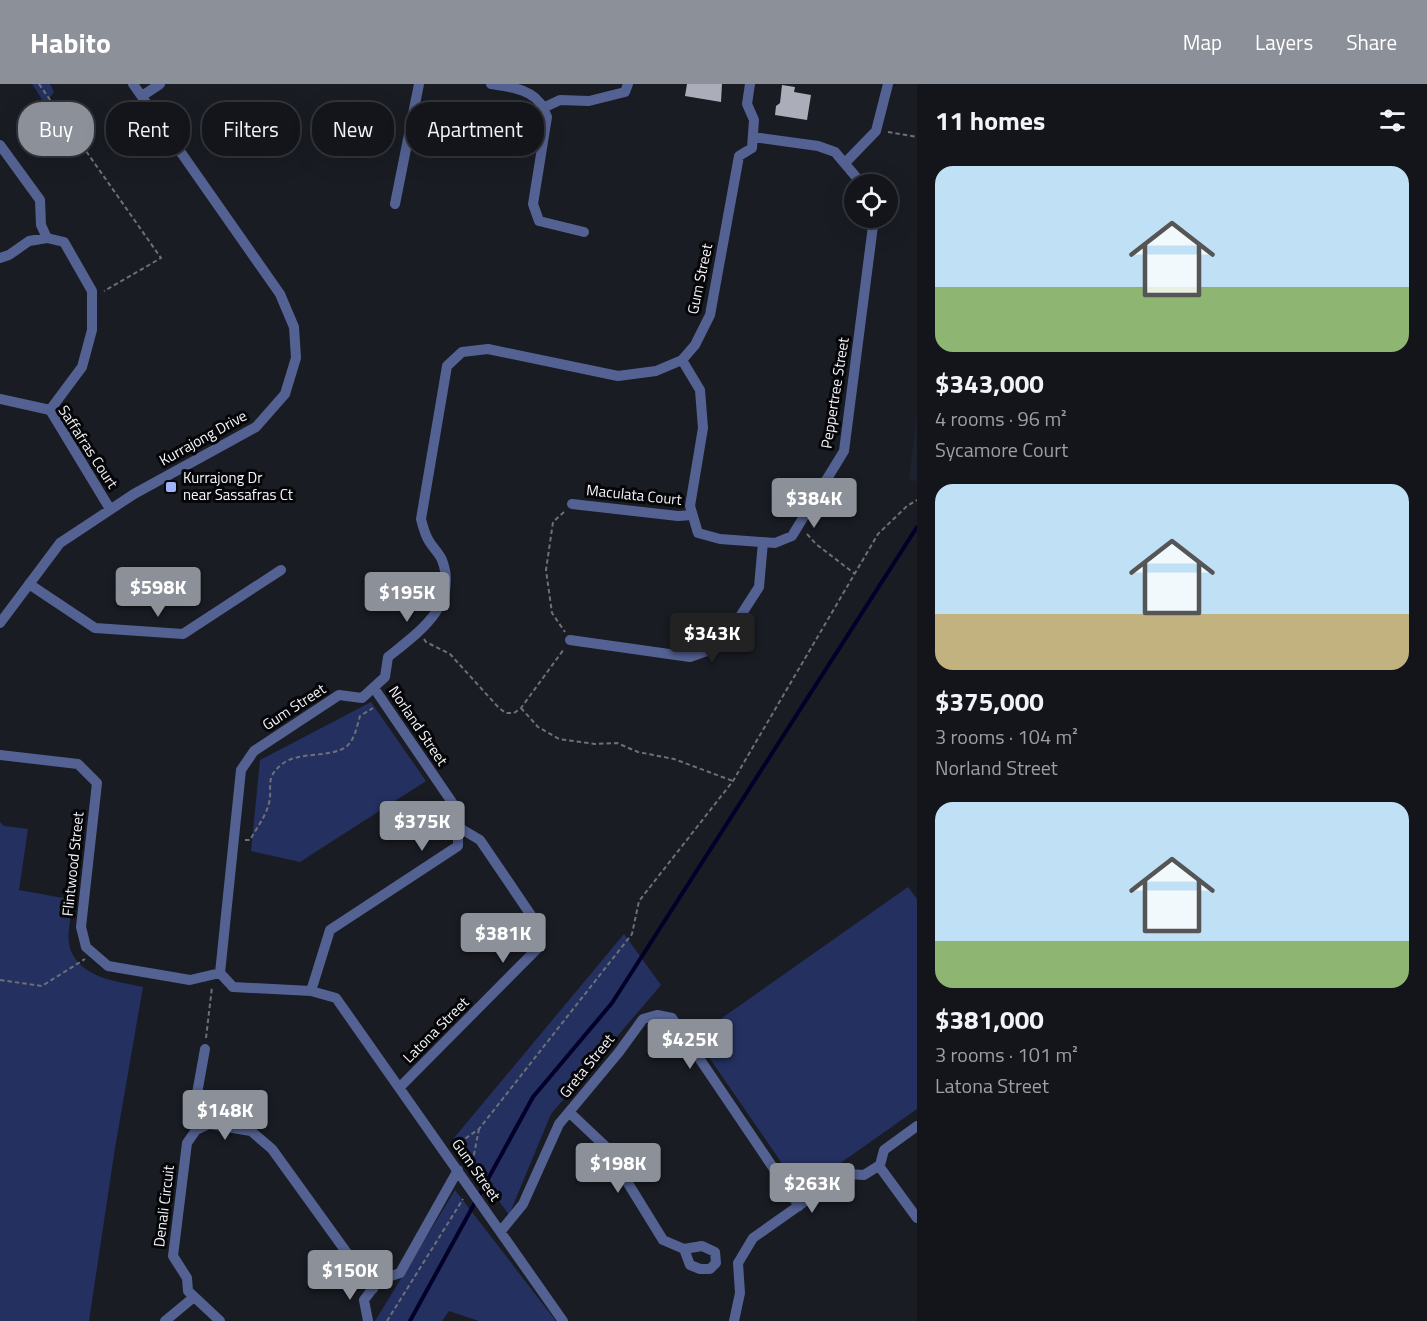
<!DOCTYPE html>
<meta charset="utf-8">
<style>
body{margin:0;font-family:"Titillium Web",sans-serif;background:#202227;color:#f1f3f6;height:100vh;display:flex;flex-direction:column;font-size:22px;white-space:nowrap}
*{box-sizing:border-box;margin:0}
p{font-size:20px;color:#9d9fa2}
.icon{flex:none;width:33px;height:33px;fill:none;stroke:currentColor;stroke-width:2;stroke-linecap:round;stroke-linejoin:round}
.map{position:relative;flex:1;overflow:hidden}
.sheet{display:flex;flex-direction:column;background:#13151a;width:510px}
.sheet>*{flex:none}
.guide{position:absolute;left:18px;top:18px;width:570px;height:54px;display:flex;gap:12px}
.controls{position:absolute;left:844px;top:90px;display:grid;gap:12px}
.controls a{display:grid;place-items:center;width:54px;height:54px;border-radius:50%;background:#13151a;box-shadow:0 6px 24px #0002,0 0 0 2px #323439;font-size:30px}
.price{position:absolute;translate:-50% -51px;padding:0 14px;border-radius:6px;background:#8c9099;color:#fff;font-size:20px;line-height:39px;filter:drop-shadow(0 2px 3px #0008)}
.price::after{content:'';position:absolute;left:50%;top:36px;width:18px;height:14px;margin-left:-9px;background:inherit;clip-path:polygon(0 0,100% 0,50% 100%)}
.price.current{background:#222;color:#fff}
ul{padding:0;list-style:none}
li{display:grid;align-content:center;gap:12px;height:318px;padding:0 18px}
li span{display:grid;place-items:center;height:186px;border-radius:18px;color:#555}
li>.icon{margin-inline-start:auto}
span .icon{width:108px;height:108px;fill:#fffc;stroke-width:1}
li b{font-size:26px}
h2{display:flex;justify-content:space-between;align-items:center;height:72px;padding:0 18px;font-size:26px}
.pill{padding:0 21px;border-radius:24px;background:#13151a;box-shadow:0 6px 24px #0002,0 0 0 2px #323439;font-size:21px;line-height:54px}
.pill.current{background:#8c9099;color:#fff}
header{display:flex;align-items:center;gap:36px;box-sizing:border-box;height:84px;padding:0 30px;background:#8c9099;color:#fff}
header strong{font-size:28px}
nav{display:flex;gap:33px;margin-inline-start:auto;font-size:21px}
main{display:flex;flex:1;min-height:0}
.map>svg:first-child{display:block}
.built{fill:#1e222f}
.green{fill:#243060}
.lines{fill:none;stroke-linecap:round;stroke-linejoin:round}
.stream{stroke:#020029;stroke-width:4}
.building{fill:#abaeb9}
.path{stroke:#6d7076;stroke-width:2;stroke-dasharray:4.5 3;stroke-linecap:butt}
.minor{stroke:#546293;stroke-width:10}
.poi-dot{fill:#9db4fd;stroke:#060609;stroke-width:2}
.labels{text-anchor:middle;stroke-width:6;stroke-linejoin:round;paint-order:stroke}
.street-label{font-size:15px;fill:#f3f5fa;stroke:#060609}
.poi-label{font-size:15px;fill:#f3f5fa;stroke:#060609;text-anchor:start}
</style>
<header>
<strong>Habito</strong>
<nav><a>Map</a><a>Layers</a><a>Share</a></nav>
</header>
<main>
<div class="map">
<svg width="917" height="1237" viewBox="0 0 917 1237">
<rect width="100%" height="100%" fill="#191c23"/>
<path class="built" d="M917,331V397L909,396Z"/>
<path class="green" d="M32,0H50L54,8L45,20Z
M371,618L426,697L300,778L251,767L260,676Z
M0,738L4,742L28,745L19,806L74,816C72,830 65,853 71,867C83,895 117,897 143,903L115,1064L89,1237H0Z
M908,803L917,815V1025L801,1107L695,953Z
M624,850L661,901L551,1030L509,1131L454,1054Z
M455,1106L556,1237H479L449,1227L442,1237H375Z"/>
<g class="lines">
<path class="stream" d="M410,1237L533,1013L612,919L917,443"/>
</g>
<path class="building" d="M687,0H722L721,18L685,12Z
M782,1L795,3L794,8L811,11L807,36L775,31L776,22L780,19Z"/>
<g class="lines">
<path class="path" d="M39,0L161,174L104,207
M888,48L917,53
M564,428L553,438L546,486L552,529L565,548
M807,450L816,460L855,490
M424,555L426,558L450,570L499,624L506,629H514L521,624L564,565
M521,624L538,643L559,655L595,660L617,659L638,668L674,675L733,697
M245,756H250C256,745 266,732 269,719C273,704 264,695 281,681C298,666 331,675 347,662C355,655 357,642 360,632L373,624
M0,896L42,902L85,875
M206,954L212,903
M453,1063L479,1045L632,850L639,817L733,697L878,450L907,422L917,416
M471,1086L479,1045
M387,1237L463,1115"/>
<path class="minor" d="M491,0C510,3 534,5 543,24L560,16L589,17L625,8L628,0
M142,12L160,0
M543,24L547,33L533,120L539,137L584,148
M753,53L818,62L835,68L862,100
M0,61L40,116L41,141L47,154L64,158L92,207V246L82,283L50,326
M845,79L876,47L888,0
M395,120L419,0
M0,174L9,171L29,157L47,154
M682,276L700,306L703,344L690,422L698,449L720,455L775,459L792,452L844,367L874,134
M0,315L50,326L110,425
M572,420L678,432L692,431
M29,500L95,544L183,550L281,486
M0,539L60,459L134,410L256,343L285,310L296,274L294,243L280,210L133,0
M570,556L690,573L721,562L759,503L763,458
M0,671L78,680L97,699L81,843L86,863L108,882L190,896L220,889
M311,907L330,846L458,762V727L374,604
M205,965L196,1015L209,1040
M400,1003L537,865V840L480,756L458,743
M569,1028L605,1062L663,1156L684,1165
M879,1082L917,1134
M501,1147L523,1120L559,1040L619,968L643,935L657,931L672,934L799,1122
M702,1162L715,1168L716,1179L710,1185H700L690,1181L684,1165Z
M165,1237L194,1213
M220,1237L188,1207L187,1194L173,1172L187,1059L196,1046L209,1040L251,1047L272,1065L373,1205
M368,1237L364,1216L379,1196L400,1189L458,1086
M563,1237L336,914L311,907L233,903L220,889L241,686L254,667L339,611L362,614L385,593L388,573C419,548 459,521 442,476C439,469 433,464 429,457C425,451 423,443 421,435L447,282L462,268L488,265L618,292L656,287L682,276L695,261L710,231L739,72L752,64L754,36L747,20L750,0
M734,1237L740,1209L738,1179L753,1154L834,1097L848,1090L864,1091L880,1081L884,1066L917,1042"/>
</g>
<rect class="poi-dot" x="165" y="397" width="12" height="12" rx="3"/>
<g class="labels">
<g class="street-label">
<text transform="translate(700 195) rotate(-78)" y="5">Gum Street</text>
<text transform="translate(835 309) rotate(-81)" y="5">Peppertree Street</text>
<text transform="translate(203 354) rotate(-29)" y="5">Kurrajong Drive</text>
<text transform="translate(88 363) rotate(57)" y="5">Saffafras Court</text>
<text transform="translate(634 411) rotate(6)" y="5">Maculata Court</text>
<text transform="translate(294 623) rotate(-33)" y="5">Gum Street</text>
<text transform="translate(418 642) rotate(56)" y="5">Norland Street</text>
<text transform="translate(73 780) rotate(-84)" y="5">Flintwood Street</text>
<text transform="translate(436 946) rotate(-45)" y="5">Latona Street</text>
<text transform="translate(587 982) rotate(-51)" y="5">Greta Street</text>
<text transform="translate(476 1086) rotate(55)" y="5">Gum Street</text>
<text transform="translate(164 1122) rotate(-83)" y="5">Denali Circuit</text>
</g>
<g class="poi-label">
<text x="183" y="399">Kurrajong Dr<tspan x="183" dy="17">near Sassafras Ct</tspan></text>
</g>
</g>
</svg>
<div class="controls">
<a><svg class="icon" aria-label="locate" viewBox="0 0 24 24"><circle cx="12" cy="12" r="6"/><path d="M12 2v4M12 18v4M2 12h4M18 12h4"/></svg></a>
</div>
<b class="price" style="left:814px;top:445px">$384K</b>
<b class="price" style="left:158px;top:534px">$598K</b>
<b class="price" style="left:407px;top:539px">$195K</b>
<b class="price current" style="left:712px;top:580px">$343K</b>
<b class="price" style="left:422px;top:768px">$375K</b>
<b class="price" style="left:503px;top:880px">$381K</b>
<b class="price" style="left:690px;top:986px">$425K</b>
<b class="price" style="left:225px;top:1057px">$148K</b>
<b class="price" style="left:618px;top:1110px">$198K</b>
<b class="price" style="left:812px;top:1130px">$263K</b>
<b class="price" style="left:350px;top:1217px">$150K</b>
<div class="guide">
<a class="pill current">Buy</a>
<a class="pill">Rent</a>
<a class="pill">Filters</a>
<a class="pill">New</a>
<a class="pill">Apartment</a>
</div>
</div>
<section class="sheet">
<h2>11 homes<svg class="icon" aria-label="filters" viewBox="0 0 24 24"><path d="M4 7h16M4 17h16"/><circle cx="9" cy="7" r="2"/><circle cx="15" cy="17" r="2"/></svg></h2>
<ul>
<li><span style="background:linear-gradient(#bfe0f5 65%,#8fb573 0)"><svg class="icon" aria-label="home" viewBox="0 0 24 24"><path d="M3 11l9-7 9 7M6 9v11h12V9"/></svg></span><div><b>$343,000</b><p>4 rooms · 96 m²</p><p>Sycamore Court</p></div></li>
<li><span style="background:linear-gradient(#bfe0f5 70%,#c2b280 0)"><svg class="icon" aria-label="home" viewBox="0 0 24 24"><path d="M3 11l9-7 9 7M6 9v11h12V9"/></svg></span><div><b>$375,000</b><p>3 rooms · 104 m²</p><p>Norland Street</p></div></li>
<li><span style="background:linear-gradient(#bfe0f5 75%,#8fb573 0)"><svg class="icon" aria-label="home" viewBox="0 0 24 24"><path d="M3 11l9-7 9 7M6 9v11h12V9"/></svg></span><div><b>$381,000</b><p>3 rooms · 101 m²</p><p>Latona Street</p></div></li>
</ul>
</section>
</main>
